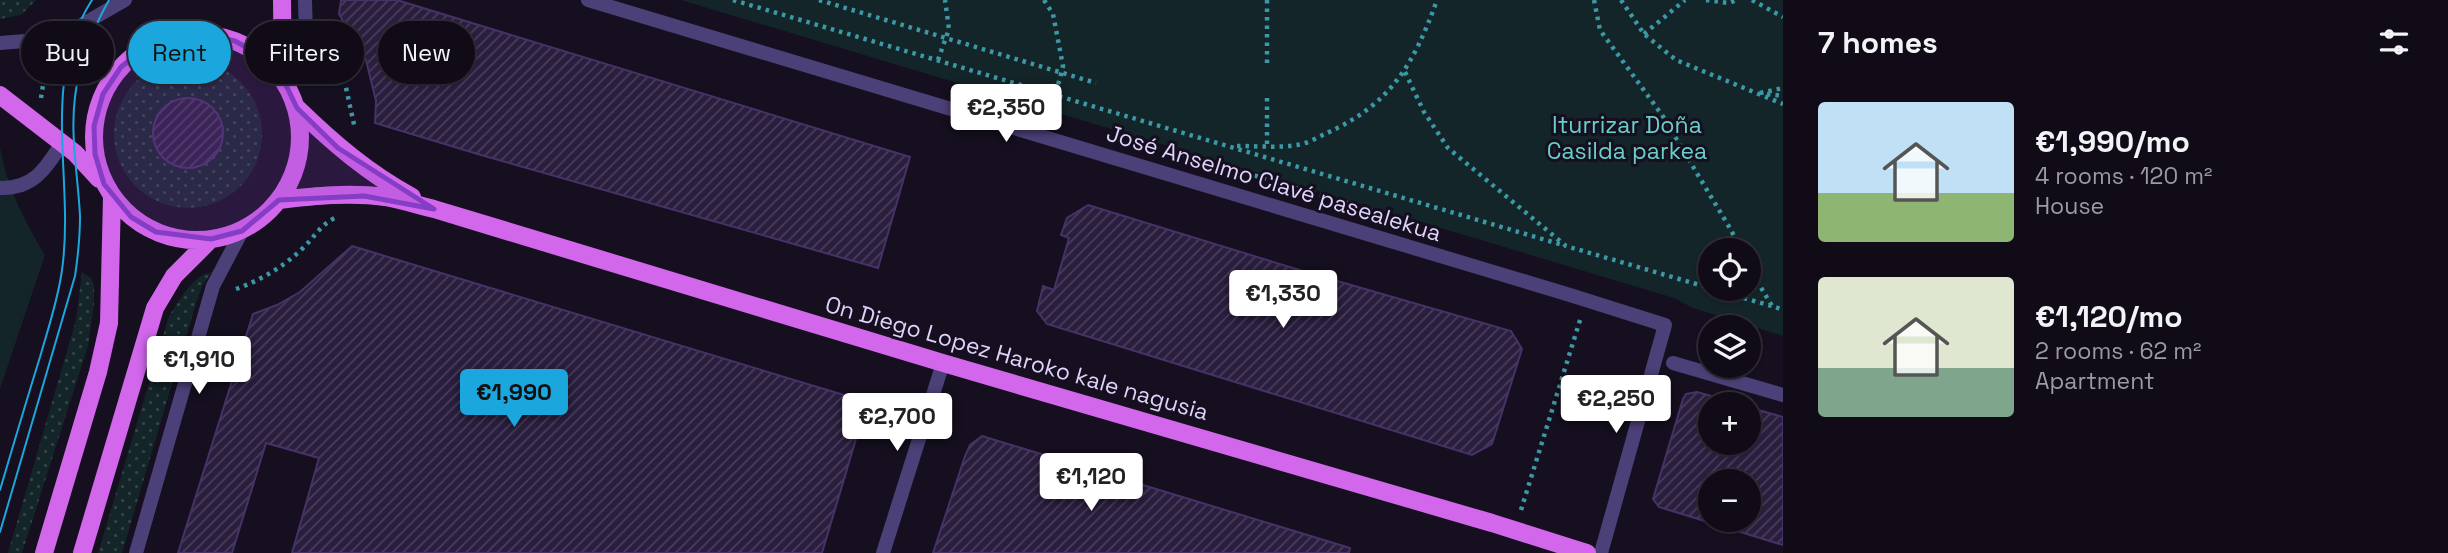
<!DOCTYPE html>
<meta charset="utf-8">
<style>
body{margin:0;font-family:"Space Grotesk",sans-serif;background:#191420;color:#f1f3f6;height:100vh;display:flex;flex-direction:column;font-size:26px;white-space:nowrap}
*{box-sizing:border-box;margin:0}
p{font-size:23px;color:#9c9ba1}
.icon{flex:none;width:38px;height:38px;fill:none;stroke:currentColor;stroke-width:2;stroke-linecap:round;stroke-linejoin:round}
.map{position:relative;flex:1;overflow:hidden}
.details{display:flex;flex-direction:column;background:#100b17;width:665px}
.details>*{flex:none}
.hud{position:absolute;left:21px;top:21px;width:665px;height:63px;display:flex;gap:14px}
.controls{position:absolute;left:1698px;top:238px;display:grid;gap:14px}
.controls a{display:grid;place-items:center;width:63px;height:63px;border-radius:50%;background:#100b17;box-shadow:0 2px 5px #0004,0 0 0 2px #302b36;font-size:35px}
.price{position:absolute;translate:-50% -60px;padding:0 16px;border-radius:7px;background:#fff;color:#222;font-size:23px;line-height:46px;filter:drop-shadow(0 2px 4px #0008)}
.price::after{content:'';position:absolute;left:50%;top:42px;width:21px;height:16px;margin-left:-10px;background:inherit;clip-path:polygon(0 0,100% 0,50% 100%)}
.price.current{background:#1ba7dd;color:#111}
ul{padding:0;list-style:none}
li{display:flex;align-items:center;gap:21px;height:175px;padding:0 35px}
li span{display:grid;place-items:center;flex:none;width:196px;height:140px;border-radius:7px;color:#555}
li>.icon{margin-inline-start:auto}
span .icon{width:84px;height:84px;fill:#fffc;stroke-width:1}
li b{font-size:30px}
h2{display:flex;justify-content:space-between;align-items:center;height:84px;padding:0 35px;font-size:30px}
.tag{padding:0 24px;border-radius:32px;background:#100b17;box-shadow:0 2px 5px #0004,0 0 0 2px #302b36;font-size:24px;line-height:63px}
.tag.current{background:#1ba7dd;color:#111}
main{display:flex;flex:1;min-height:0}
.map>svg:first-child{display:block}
.grass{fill:url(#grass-dots)}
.park{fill:#132528;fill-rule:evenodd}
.building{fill:url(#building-hatch);stroke:#463267;stroke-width:2;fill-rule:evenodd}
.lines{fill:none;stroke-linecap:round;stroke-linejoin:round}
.path{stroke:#3c98a4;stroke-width:4.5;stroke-dasharray:3.5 5;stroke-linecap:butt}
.service{stroke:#4c4078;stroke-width:14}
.pedestrian{stroke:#4c4078;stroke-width:14}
.minor{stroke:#4c4078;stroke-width:14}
.primary{stroke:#d267ec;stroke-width:18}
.tram{stroke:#1ba7dd;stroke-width:2}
.marked{fill:#853dc5;fill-opacity:0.2;stroke:#853dc5;stroke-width:5;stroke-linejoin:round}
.labels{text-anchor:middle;stroke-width:6;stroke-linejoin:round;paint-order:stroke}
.park-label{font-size:23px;fill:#68d0c9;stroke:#150f1f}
.street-label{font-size:23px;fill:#ded3fa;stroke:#150f1f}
</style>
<main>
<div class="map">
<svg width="1783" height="553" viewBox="0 0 1783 553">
<defs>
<pattern id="grass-dots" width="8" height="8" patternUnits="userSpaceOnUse" patternTransform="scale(1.75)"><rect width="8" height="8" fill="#132528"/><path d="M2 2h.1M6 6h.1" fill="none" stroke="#354448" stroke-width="1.8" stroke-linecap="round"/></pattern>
<pattern id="building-hatch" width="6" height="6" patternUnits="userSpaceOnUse" patternTransform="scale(1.75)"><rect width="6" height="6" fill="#2a1e3e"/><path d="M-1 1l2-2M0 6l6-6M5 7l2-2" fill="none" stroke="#483e5b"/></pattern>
</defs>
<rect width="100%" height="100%" fill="#150f1f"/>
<path class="grass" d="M0,0H36L21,15L0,19Z
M114 134a74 74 0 1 1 148 0a74 74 0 1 1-148 0Z
M82,272L91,278L94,285V304L88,346L22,553H8L76,320Z
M212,272L202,286L194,310L122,553H98L169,316C181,299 191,276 212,272Z"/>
<path class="park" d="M681,0H1783V336L1693,308L1674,298ZM1710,250H1748V289H1710Z
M0,147C6,185 25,222 45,255L0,389Z"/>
<path class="building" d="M341,0H397L910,157L878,268L481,155L375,123L376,101L366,60L339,14Z
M153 133a35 35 0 1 1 70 0a35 35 0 1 1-70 0Z
M1088,205L1306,272L1511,331L1522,349L1492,444L1472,455L1047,324L1037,311L1043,286L1054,290L1069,238L1061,235L1067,218Z
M352,246L867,402L822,553H292L319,458L266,443L232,553H178L253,314L277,305L300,292Z
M1697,392L1739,404H1710V443H1748V407L1783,417V545L1659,507L1653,499L1683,399L1686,394ZM1710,481H1748V520H1710Z
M982,436L1350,548L1349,553H933L965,456L970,445Z"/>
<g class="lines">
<path class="path" d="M733,0L1566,246
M819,0L1096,83
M1044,0L1053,14L1063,66L1049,120
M1267,0V65
M1594,0L1600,30L1662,115L1731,230L1741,250
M1621,0L1644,34L1676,60L1783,104
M1706,0L1729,3L1737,0
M1752,0L1783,17
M1644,34L1685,0
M324,42L345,83L355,129
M938,60L949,29L945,0
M1405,72L1424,112L1448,148L1566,246L1710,288
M1760,93L1783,88
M1767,94L1783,96
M41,98L47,59
M1267,98V146
M1237,146C1257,146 1278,148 1297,145C1307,144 1318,137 1327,133C1391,104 1414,64 1437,0
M1165,149L1378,212
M1748,266L1772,306L1783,310
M236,289C261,280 283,267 302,249C314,238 320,225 335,218
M1711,289L1772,306
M1521,510L1581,317"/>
<path class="service" d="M0,188C34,189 46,168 62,143"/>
<path class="pedestrian" d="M1673,363L1783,395"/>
<path class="minor" d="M588,0L1570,295L1665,325L1601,553
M0,43L50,39L78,27L125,0
M283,66L306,35L305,0
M136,553L213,286L242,231
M883,553L943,363"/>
<path class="primary" d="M282,0L283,79
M94 137a103 103 0 1 1 206 0a103 103 0 1 1-206 0Z
M0,95L75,153L99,179
M297,108C333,143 368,173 412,197
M279,200C314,196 350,192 385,197C401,200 418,205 434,209L943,363L1492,523L1587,553
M44,553L98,372L109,323L112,197
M82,553L155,308L174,276L211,239"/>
<path class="tram" d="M0,490C13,446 26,402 40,357C48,329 58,300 62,270C75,179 39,83 92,0
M0,532L75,276C78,256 80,236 80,216C78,176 70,136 75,97C79,61 92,31 109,0"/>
</g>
<path class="marked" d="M204,34L235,41L262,56L283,79L297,108L338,148L434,209L364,196L279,200L242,231L211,239L156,232L131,217L104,184L95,154L94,126L103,94L121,67L145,48Z"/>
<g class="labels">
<g class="park-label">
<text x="1627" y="133">Iturrizar Doña<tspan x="1627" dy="26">Casilda parkea</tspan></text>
</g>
<g class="street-label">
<text transform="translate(1274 183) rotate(17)" y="8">José Anselmo Clavé pasealekua</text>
<text transform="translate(1017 358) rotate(16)" y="8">On Diego Lopez Haroko kale nagusia</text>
</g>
</g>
</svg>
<div class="controls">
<a><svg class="icon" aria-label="locate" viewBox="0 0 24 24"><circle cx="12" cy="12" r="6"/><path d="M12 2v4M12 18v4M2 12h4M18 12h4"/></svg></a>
<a><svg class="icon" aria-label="layers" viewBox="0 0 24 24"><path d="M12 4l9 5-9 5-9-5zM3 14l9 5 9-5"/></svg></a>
<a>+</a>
<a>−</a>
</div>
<b class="price" style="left:1006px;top:144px">€2,350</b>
<b class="price" style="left:1283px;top:330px">€1,330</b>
<b class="price" style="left:199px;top:396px">€1,910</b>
<b class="price current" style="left:514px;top:429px">€1,990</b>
<b class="price" style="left:1616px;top:435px">€2,250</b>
<b class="price" style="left:897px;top:453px">€2,700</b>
<b class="price" style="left:1091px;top:513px">€1,120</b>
<div class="hud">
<a class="tag">Buy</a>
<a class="tag current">Rent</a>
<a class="tag">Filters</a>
<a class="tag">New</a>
</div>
</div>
<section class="details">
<h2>7 homes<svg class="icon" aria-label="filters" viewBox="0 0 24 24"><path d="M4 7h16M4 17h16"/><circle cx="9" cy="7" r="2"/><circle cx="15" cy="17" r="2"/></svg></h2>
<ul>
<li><span style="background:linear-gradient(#bfe0f5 65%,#8fb573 0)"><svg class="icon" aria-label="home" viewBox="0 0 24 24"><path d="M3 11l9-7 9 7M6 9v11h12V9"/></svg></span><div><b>€1,990/mo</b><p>4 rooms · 120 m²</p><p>House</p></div></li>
<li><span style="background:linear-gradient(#dfe7d0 65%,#7fa58c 0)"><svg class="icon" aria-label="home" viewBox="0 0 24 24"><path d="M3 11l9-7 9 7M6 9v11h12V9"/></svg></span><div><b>€1,120/mo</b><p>2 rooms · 62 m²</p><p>Apartment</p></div></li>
</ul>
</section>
</main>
